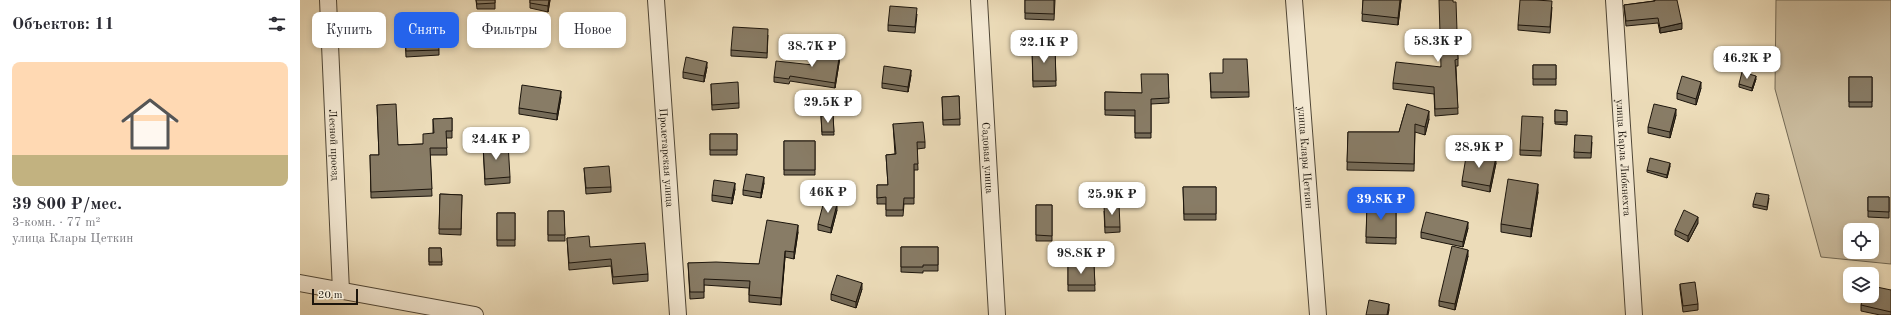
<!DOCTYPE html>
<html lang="ru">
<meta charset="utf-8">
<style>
body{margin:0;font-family:"Old Standard TT",serif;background:#f2f2f3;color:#2b2b33;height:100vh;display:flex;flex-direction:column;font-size:15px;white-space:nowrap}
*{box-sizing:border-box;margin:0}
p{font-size:13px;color:#7c7c81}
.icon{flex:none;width:22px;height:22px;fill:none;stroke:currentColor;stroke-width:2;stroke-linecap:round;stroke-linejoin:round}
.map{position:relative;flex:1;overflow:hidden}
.drawer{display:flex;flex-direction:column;background:#fff;width:300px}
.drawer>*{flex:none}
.hud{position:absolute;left:12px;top:12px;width:380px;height:36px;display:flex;gap:8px}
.tools{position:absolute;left:1543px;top:223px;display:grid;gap:8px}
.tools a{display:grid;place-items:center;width:36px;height:36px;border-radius:8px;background:#fff;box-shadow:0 2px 6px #0003;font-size:20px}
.scale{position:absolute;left:12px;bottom:10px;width:46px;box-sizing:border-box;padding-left:4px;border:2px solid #1c150c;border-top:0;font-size:11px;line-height:14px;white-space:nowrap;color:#1c150c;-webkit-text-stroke:3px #f3e8d2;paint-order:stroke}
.price{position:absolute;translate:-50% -34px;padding:0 9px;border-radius:8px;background:#fff;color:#222;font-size:13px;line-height:26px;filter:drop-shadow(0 1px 2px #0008)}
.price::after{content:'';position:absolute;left:50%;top:24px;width:12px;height:9px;margin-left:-6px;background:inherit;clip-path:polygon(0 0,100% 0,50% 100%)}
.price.active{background:#2563eb;color:#fff}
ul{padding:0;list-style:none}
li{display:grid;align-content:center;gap:8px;height:212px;padding:0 12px}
li span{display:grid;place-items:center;height:124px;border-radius:8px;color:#555}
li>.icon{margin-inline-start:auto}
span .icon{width:72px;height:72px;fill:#fffc;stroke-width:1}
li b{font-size:17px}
h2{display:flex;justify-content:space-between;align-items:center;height:48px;padding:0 12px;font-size:17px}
.tag{padding:0 14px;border-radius:8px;background:#fff;box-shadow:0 2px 6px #0003;font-size:14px;line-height:36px}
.tag.active{background:#2563eb;color:#fff}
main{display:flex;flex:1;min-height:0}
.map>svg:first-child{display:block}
.green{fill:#c9ba9c;stroke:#726854;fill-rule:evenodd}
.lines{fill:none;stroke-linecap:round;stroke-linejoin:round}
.street-casing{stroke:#504737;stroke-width:18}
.street{stroke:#f3e8d2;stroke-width:16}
.wall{fill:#756b58;stroke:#1c150c}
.shaded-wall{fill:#5f5747;stroke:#1c150c}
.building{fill:#887c66;stroke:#1c150c}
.labels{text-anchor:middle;stroke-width:3.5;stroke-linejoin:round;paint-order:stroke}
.street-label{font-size:11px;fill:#1c150c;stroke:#f3e8d2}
</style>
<main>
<section class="drawer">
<h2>Объектов: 11<svg class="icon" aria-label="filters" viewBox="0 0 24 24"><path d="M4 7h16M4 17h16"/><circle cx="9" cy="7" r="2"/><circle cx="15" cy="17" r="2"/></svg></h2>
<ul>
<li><span style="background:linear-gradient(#ffd9b3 75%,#c2b280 0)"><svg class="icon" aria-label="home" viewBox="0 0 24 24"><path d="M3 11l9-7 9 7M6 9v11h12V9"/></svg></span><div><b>39 800 ₽/мес.</b><p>3-комн. · 77 m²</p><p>улица Клары Цеткин</p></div></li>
</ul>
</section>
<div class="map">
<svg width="1591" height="315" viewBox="0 0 1591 315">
<rect width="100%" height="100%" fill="#ecdcb9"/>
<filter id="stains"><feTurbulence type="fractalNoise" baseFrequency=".005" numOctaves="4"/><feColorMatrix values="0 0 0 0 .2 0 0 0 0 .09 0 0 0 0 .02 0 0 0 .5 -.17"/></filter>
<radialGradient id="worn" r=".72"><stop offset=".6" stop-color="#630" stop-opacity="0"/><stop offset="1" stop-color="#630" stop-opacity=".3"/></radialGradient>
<path class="green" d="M1476,0H1591V264L1521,257L1475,89ZM1550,230H1572V252H1550Z"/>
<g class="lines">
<defs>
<g id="street">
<path id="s1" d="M28,0L41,291"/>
<path id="s2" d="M356,0L378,315"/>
<path id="s3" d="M679,0L697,315"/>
<path id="s4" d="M994,0L1018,315"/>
<path id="s5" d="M1314,0L1334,315"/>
<path d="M0,283L175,315"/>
</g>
</defs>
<use href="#street" class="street-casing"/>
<use href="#street" class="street"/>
</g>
<path class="wall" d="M176,0H195V9H177Z
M230,0H250L248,12L230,8Z
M725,0H755L754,20L725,19Z
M1063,0H1101L1098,25L1062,21Z
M1354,0L1382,29L1360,33L1358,23L1326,26L1324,5L1354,1Z
M1153,2L1158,59V66H1156L1158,114L1135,116L1134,94L1093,89V83L1141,67Z
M1252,7L1250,33L1218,30V25Z
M617,14L615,33L588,31V25Z
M468,35L467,58L431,56V50Z
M105,37L139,50V55L106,57Z
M755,47L756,86L733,87L732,48Z
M540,57L535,88L490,81L489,84L474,82V77Z
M1233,65H1256V85H1233Z
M407,67L404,82L383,78V72Z
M910,73L949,92V97L911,98Z
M868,74L869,103L851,104V138H835V116L805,115V92L842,93Z
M611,75L608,92L582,88V83Z
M1549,77H1572V107H1549Z
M1456,79L1452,91L1439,87V84Z
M411,84L439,103V108L412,110Z
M1401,88L1396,105L1377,99V93Z
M659,96L660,125H643L642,97Z
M261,97L257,120L219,114V108Z
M1107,104L1129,119L1125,135L1115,132L1114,171L1047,170L1048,132H1099Z
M77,105L98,145L123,144L133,133V119L152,118V138H146L147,155H130L132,196L71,198L70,155H79Z
M1255,110L1267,111V125L1255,124Z
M533,115L534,135H522L521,116Z
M1376,115L1370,138L1348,133V127Z
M1243,123L1241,156L1220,155V150Z
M593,124L625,142V148L617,149L618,170H614V204H604L603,216H586V204H577V185H588L586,155L595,154Z
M410,134H437V155H410Z
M1275,135L1292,142L1291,158H1274Z
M484,141H515V175H484Z
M183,145L210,177V183L185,185Z
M1196,163L1190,192L1162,186V181Z
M1370,166L1367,178L1347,172V170Z
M284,168L311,187V192L286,194Z
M464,183L461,198L443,195V190Z
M883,187H916V220H884Z
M435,189L432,204L412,201V195Z
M1238,192L1231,237L1201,232V224Z
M140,194L162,195L161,235L139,234Z
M1568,197H1589V218L1568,217Z
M1469,198L1467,210L1453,207V204Z
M1067,204L1096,205V244L1066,243Z
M736,205H752V241H736Z
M537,210L531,233L518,230V224Z
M248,211H264L265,241H248Z
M804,211L820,227V232L805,233Z
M197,213H215V246H197Z
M1398,223L1388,242L1375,235V230Z
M1168,228L1163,247L1121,238V232Z
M498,232L494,259L485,257L481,305L449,302V288L404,285V298L390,299L388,263L459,264Z
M267,238L290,247L348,274V281L313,284L311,266L269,270Z
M601,247H638V271H623V273L601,272Z
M129,248H141L142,265H129Z
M1168,256L1155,310L1139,306V301Z
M794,265L795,291H768V266Z
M1380,284L1398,304V310L1383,312L1380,289Z
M562,289L556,308L531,300V294Z
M1591,290V315H1580L1561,311V305Z"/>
<path class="shaded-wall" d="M249,0H250L248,12V6Z
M1100,0H1101L1098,25V18Z
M1382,23V29L1360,33V28Z
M540,52V57L535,88V83Z
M407,62V67L404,82V76Z
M611,70V75L608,92V87Z
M1456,76V79L1452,91V88Z
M1401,82V88L1396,105V99Z
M261,91V97L257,120V114Z
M1376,109V115L1370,138V132Z
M1129,111V119L1125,135V127Z
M1196,157V163L1190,192V186Z
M1370,163V166L1367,178V175Z
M464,177V183L461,198V193Z
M435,183V189L432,204V198Z
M1238,184V192L1231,237V229Z
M537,204V210L531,233V228Z
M1398,217V223L1388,242V236Z
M1168,222V228L1163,247V242Z
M498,225V232L494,259V252Z
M1168,250V256L1155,310V304Z
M485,251V257L481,305V298Z
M562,283V289L556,308V302Z
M1089,304V310L1088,315H1087Z"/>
<path class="building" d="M176,0H195V3L177,4Z
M230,0H249L248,6L230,3Z
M725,0H754V14L725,13Z
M1063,0H1100L1098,18L1062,14Z
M1139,0H1153V2H1156L1158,59L1155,60L1158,108L1135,109L1134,87L1093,83L1096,62L1141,67Z
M1220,0H1235L1252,1L1250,27L1218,25Z
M1355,0H1377L1382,23L1360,28L1358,18L1326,21L1324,5L1355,1Z
M590,6L617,8L615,27L588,25Z
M433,27L468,29L467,53L431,50Z
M138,30L139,50L106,51L105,31Z
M755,47L756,81H733L732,48Z
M516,48L540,52L535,83L490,76L489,79L474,77L476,61L513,65Z
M386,57L407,62L404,76L383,72Z
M923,59H947L949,92H911L910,73H923Z
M1233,65H1256V79H1233Z
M584,66L611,70L608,87L582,83Z
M1442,72L1456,76L1452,88L1439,84Z
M841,74H868L869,98L851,99V133H835V110H805V92L842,93Z
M1382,76L1401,82L1396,99L1377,93Z
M1549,77H1572V102H1549Z
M438,82L439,103L412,105L411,84Z
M222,85L261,91L257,114L219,108Z
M659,96L660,119L643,120L642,97Z
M96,104L98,145L123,144V134L134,133L133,119L152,118V131H146L147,148H130L132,189L71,192L70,155H79L77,105Z
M1107,104L1129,111L1125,127L1115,124L1114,164L1047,162L1048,132H1099Z
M1354,104L1376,109L1370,132L1348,127Z
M1255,110L1267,111V122H1255Z
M533,115L534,132H522L521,116Z
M1222,116L1243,117L1241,151L1220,150Z
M623,122L625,142H617L618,164H614V198H604L603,210H586V197L577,198V185H588L586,155L596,154L593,124Z
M410,134H437V150H410Z
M1275,135L1292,136L1291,153L1274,152Z
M484,141H515V170H484Z
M208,143L210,177L185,179L183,145Z
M1167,151L1196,157L1190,186L1162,181Z
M1350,158L1370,163L1367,175L1347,170Z
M309,166L311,187L286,188L284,168Z
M446,174L464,177L461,193L443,190Z
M1208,179L1238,184L1231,229L1201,224Z
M414,180L435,183L432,198L412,195Z
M883,187H916V214H884Z
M1456,193L1469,195L1467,207L1453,204Z
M140,194L162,195L161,229H139Z
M1568,197H1589V212L1568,211Z
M524,201L537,204L531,228L518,224Z
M819,204L820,227H805L804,205Z
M1067,204L1096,205V238L1066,237Z
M736,205H752V236L736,235Z
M1384,210L1398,217L1388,236L1375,230Z
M248,211H264L265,235H248Z
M1126,212L1168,222L1163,242L1121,232Z
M197,213H215V240H197Z
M467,220L498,225L494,252L485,251L481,298L449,295L450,281L404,279V292H390L388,263L416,262L459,264Z
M289,236L290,247L345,243L348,274L313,277L311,259L269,263L267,238Z
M1152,246L1168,250L1155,304L1139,301Z
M601,247H638V265H623V267H601Z
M129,248H141L142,262H129Z
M794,265L795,285H768V266Z
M537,275L562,283L556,302L531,294Z
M1395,282L1398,304L1383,306L1380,284Z
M1572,286L1591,290V312L1561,305L1563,296H1572Z
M1069,300L1089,304L1087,315H1066Z"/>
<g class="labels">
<g class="street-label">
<text dy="4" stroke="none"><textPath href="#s1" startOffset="145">Лесной проезд</textPath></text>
<text dy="4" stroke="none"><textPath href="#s2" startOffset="158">Пролетарская улица</textPath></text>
<text dy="4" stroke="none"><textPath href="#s3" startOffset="158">Садовая улица</textPath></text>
<text dy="4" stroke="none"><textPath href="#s4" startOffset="158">улица Клары Цеткин</textPath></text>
<text dy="4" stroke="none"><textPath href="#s5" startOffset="158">улица Карла Либкнехта</textPath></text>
</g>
</g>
<rect width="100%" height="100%" filter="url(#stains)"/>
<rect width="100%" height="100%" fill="url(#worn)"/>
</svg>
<div class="tools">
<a><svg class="icon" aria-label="locate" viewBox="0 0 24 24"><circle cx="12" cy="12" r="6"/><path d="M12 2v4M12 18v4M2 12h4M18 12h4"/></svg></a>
<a><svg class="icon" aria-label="layers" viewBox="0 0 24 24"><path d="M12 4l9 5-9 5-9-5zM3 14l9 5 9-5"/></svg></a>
</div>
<div class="scale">20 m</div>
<b class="price" style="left:1138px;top:63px">58.3K ₽</b>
<b class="price" style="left:744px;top:64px">22.1K ₽</b>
<b class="price" style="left:512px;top:68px">38.7K ₽</b>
<b class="price" style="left:1447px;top:80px">46.2K ₽</b>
<b class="price" style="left:528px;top:124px">29.5K ₽</b>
<b class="price" style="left:196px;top:161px">24.4K ₽</b>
<b class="price" style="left:1179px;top:169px">28.9K ₽</b>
<b class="price" style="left:528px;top:214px">46K ₽</b>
<b class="price" style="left:812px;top:216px">25.9K ₽</b>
<b class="price active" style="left:1081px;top:221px">39.8K ₽</b>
<b class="price" style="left:781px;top:275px">98.8K ₽</b>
<div class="hud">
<a class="tag">Купить</a>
<a class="tag active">Снять</a>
<a class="tag">Фильтры</a>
<a class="tag">Новое</a>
</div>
</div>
</main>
